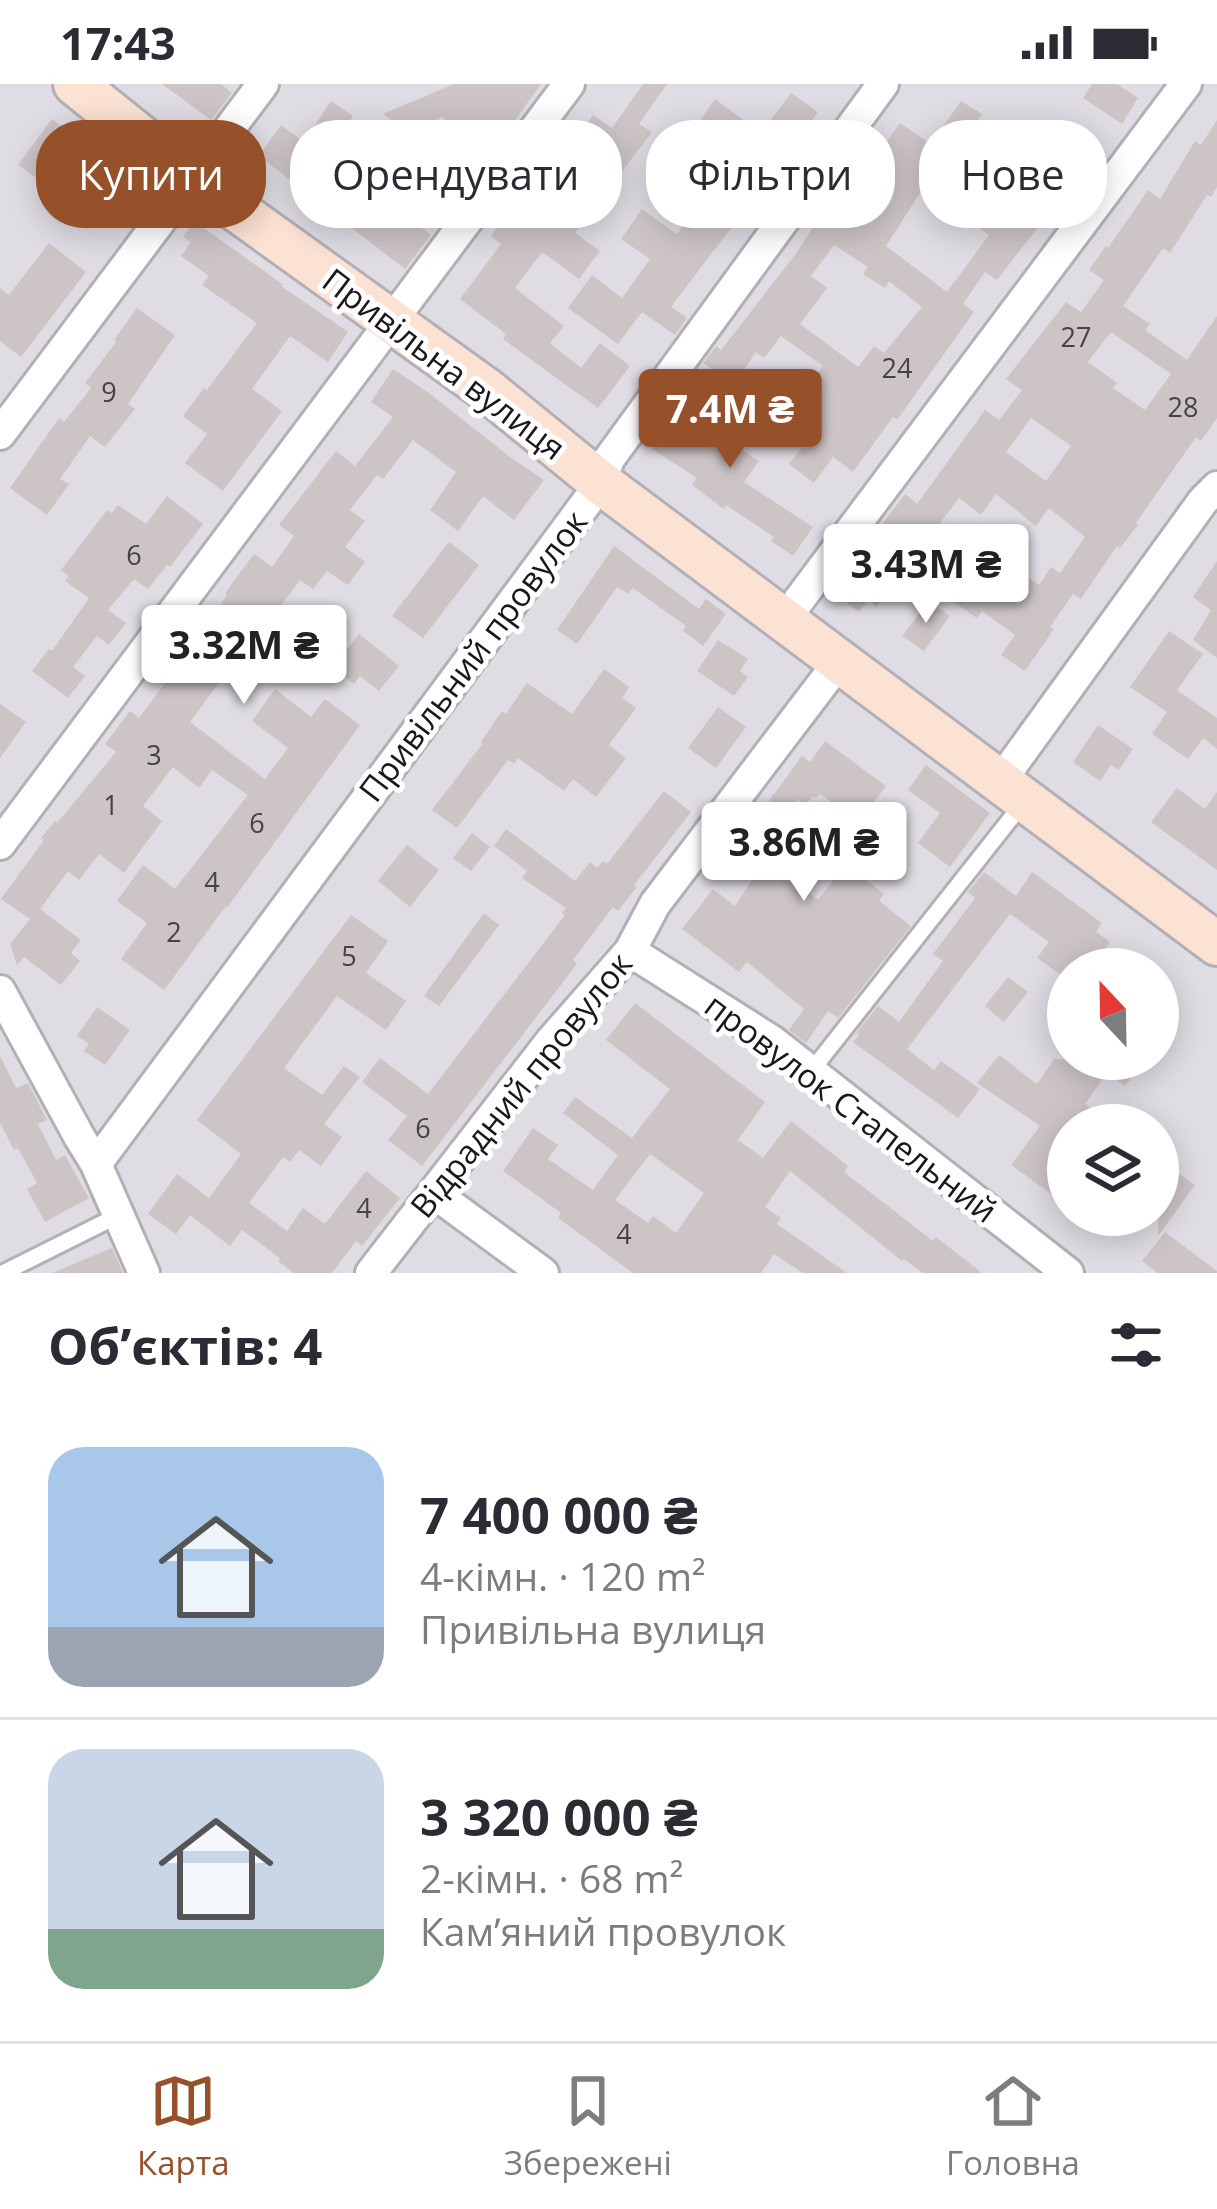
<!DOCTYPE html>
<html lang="uk">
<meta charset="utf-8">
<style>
body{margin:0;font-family:"Open Sans",sans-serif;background:#f7f7f7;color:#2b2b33;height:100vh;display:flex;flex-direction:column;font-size:45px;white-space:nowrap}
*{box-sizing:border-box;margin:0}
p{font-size:39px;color:#7c7c81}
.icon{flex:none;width:66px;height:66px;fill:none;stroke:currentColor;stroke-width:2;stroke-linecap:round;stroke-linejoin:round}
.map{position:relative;height:1189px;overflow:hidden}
.sheet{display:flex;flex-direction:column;background:#fff;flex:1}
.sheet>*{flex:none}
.banner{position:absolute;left:36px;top:36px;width:1146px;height:108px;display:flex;gap:24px}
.needle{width:78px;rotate:338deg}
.controls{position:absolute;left:1047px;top:864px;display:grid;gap:24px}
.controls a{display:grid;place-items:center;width:132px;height:132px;border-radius:50%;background:#fff;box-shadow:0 6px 30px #0003;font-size:60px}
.price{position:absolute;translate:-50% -102px;padding:0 27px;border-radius:12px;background:#fff;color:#222;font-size:39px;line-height:78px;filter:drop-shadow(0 3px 6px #0008)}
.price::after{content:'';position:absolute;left:50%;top:72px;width:36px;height:27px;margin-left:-18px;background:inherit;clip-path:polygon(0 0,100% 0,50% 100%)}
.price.selected{background:#97512a;color:#fff}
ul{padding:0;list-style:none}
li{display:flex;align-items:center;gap:36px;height:300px;padding:0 48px}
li+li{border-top:3px solid #e1e1e2}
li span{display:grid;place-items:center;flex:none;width:336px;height:240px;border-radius:36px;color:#555}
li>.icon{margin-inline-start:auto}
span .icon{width:144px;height:144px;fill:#fffc;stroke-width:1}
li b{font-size:51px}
h2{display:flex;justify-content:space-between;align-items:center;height:144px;padding:0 48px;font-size:51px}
.chip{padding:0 42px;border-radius:48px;background:#fff;box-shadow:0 6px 30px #0003;font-size:42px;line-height:108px}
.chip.selected{background:#97512a;color:#fff}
.status{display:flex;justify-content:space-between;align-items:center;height:84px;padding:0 60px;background:#fff;direction:ltr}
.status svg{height:33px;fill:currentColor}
.tabs{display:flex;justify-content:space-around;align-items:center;height:168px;border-top:3px solid #e1e1e2;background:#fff;font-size:33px;color:#7c7c81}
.tabs a{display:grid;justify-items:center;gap:6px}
.tabs .selected{color:#97512a}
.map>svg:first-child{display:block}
.building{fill:#cdc4c6;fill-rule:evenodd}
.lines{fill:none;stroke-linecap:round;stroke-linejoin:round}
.lane-casing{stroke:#b3afb7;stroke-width:21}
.street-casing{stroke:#b3afb7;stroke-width:36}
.secondary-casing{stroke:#b3afb7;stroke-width:48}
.lane{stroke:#fff;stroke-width:15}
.street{stroke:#fff;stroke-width:30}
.secondary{stroke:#fce2d3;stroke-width:42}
.labels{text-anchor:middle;stroke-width:10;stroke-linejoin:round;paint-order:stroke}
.number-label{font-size:27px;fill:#464245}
.street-label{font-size:33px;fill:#19171a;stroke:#fff}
</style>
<div class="status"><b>17:43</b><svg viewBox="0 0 49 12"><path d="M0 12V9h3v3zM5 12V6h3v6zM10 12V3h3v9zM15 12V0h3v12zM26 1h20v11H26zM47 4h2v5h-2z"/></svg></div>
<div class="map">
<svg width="1217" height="1189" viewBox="0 0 1217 1189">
<rect width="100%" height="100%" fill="#e0dce4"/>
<path class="building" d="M162,0H221L232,9L211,36Z
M454,0H541L508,46L503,43L487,65L442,33L408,48L383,30Z
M643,0H667L639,40L652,48L575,149L600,167L579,195L542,168L515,204L564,242L550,259L581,284L600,259L630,282L598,324L503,255L506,250L460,215L501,160L491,152L508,130L513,134L556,84L593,31L612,44Z
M1092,0H1117L1138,14L1122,40L1083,14Z
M791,9L818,28L789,67L794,71L759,119L763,122L751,139L740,132L671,223L687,234L675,251L642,228L618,260L568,224L592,191L622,214L650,175L621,155L642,125L677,150L717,93L673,61L687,40L694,45L715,15L761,49Z
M331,17L353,32L335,57L364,79L356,90L376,105L374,109L431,151L405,185L259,72L281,41L304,58Z
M961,17L982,30L978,36L987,43L976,60L972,57L938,106L927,98L886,162L947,208L989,151L955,126L967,110L995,129L1022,93L1057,119L997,196L985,188L963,220L974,228L897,336L893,333L853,388L833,373L814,399L789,380L810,353L784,333L823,282L781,252L764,274L756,268L734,300L703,279L716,262L721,266L795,171L829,119L824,115L836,97L845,103L867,69L875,75L900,39L931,60ZM834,161L868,183L863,190L885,204L889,197L922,223L884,269L874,262L858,283L800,240L827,204L811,192Z
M52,35L78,55L45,100L18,81Z
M1217,36V103L1211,113L1207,111L1170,169L1163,164L1123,222L1150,240L1145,246L1187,276L1217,232V334L1201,357L1196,353L1136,439L1138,441L1120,464L1117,462L1081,515L1073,510L1050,543L1054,545L1025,587L1001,571L1015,551L982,527L977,534L955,519L979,486L975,484L977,481L963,471L978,450L1009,471L1005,478L1039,501L1051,483L1060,489L1085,453L1049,424L1036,442L996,410L981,431L959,414L931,451L919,443L916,447L909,441L883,476L902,490L877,523L868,516L859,528L831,507L905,410L917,420L985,326L999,336L1022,306L1006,295L1066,218L1081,228L1104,196L1089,186L1106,162L1108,164L1148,106L1160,115L1195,57L1201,61ZM1111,248L1171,290L1145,326L1113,304L1117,299L1088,278ZM1031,334L1071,362L1046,397L1006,368Z
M1068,46L1098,68L1082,89L1052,67Z
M111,85L141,108L122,133L92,110Z
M194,137L282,200L281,202L348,248L328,278L290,252L252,305L282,327L223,407L185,379L207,350L183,332L204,304L207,306L257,239L202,201L209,192L181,172L191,158L183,153Z
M49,159L86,188L21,273L0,257V204L9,211Z
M137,224L175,251L128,320L135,325L105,363L90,352L60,395L69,400L47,431L10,404L59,334L64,338L91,304L85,299L116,258L114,256Z
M393,285L429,309L510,373L544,396L514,436L483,412L458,447L430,426L456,388L413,356L383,395L377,391L350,426L365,437L345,463L365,478L348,501L327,487L313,505L300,496L267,540L297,561L275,590L247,569L231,591L227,588L190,638L265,695L288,664L252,637L275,605L311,633L325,615L360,641L227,824L226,822L164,906L121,875L147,839L117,817L143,781L175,805L248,711L212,686L199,704L173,683L143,722L162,737L124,789L99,770L79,796L68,787L40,825L81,856L71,869L80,877L61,901L24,873L17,881L10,860L30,835L1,815L44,756L41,754L55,737L57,739L116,668L105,660L130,627L139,634L199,554L227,511L225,509L254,470L272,483L294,452L279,441L336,367L355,382L393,333L371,318Z
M736,315L764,335L742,366L759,377L744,398L813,443L793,472L771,457L774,453L726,421L724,425L692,401L697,394L652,365L676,328L712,351Z
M167,412L203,440L170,483L167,481L148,505L134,495L108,526L126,539L109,561L97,552L73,583L85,592L68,614L32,587L49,565L52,567L89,514L65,497L69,492L61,486L107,426L112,429L118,421L146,440Z
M449,458L479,481L423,554L392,532Z
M614,462L699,525L706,515L726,530L703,562L683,547L686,542L633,504L628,510L617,503L577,560L557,546Z
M1217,477V574L1193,556L1211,526L1193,513Z
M929,517L950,532L924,567L902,552Z
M1169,547L1203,570L1177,606L1217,634V665L1203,654L1188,675L1152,650L1167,628L1130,603Z
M359,550L399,582L379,607L360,592L354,600L333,583Z
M718,556L748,575L740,587L748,593L734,612L697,587Z
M604,585L629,603L622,614L636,624L609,661L626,674L596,713L573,695L564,707L518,674L514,680L508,676L457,744L432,726L483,659L481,658L502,627L506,630L527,599L572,630Z
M0,620L26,638L0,674Z
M718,623L746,643L716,684L688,664Z
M1098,641L1133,665L1119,686L1111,681L1100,697L1073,678Z
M825,657L886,702L859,738L820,710L816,714L813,712L805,721L798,715L767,759L785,771L778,781L790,790L788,794L818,816L846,780L884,810L879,817L911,842L838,934L828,927L806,959L789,946L804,925L747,878L739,888L682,845L713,805L735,822L757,788L730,770L802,672L810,678Z
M926,681L990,729L950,783L918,759L940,729L908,706Z
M1177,704L1205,725L1217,708V786L1151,738Z
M664,707L691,728L634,801L637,803L618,827L613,823L573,876L577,880L422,1082L388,1056L407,1032L362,998L380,974L428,1010L565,831L562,829L566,824L522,794L527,787L494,762L506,745L575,797L590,778L597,784L603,777L607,780Z
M472,749L490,763L471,787L453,774Z
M407,761L439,786L410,823L378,797Z
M984,788L1016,812L1032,788L1102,839L1096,848L1110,858L1090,885H1068V896L1037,874L1049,858L1010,830L907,965L934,986L941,977L980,1005L958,1034L853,958L859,951L856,949L878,922L899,938L943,877L933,870L975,814L968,808Z
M484,829L499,841L439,922L424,912Z
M351,831L388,857L366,889L406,917L386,946L337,912L284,984L322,1011L344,982L360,993L324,1040L342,1053L321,1082L299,1066L290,1078L283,1073L249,1119L287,1147L303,1124L325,1140L366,1087L400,1114L362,1162L356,1157L332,1189H294L278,1177L280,1174L242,1146L230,1162L190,1131L176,1150L148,1130L177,1090L209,1114L241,1070L197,1036Z
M1008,893L1028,908L1004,938L985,922Z
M635,919L765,1018L738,1056L763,1074L791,1037L848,1082L844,1088L933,1157L936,1153L982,1189H923L904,1175L902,1177L790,1087L765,1123L781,1134L777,1140L847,1189H803L774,1170L761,1189H633L558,1134L561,1129L503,1087L533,1044L558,1061L548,1075L593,1106L618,1071L563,1029L575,1013L632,1054L670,1005L606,956ZM650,1070L704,1109L676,1149L653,1132L648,1139L615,1116Z
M97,923L130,946L105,981L84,967L89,960L77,952Z
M999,971L1037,1000L1054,975H1146L1125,1002L1107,989L1085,1020L1114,1041H1068V1122L1011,1081L1040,1042L977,999Z
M0,972L16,1004L28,999L47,1036L38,1040L56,1076L65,1071L89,1114L45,1138L27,1105L37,1099L18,1064L14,1066L0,1039Z
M1158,1075L1195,1101L1158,1152Z
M1165,1148L1217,1187V1189H1158L1142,1177Z
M112,1164L123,1189H52Z"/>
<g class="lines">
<defs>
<path id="lane" d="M812,986L1023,719
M3,1189L119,1131"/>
<path id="street" d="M0,350L263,0
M784,536L1186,0
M999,699L1203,417L1217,403
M0,760L569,0
M630,867L772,957L1068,1189
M0,907L80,1054L96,1080L144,1189
M96,1080L601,399L609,375L883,0
M434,1109L543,1189
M371,1189L551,957L630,867L655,820L839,578"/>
<path id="secondary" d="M75,0L192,94L487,306L601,399L1217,860"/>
</defs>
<use href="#lane" class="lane-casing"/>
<use href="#street" class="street-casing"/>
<use href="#secondary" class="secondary-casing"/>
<use href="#lane" class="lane"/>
<use href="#street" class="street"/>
<use href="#secondary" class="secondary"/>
</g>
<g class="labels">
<g class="number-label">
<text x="1076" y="263">27</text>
<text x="897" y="294">24</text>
<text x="109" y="318">9</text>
<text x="1183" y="333">28</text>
<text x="134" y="481">6</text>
<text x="154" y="681">3</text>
<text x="111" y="731">1</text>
<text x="257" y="749">6</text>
<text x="212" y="808">4</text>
<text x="174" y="858">2</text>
<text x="349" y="882">5</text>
<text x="423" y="1054">6</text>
<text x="364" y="1134">4</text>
<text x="624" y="1160">4</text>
</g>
<g class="street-label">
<text transform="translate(444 280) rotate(37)" y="12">Привільна вулиця</text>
<text transform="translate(473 572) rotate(-53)" y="12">Привільний провулок</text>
<text transform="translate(521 1001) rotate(-51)" y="12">Відрадний провулок</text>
<text transform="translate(851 1024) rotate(37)" y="12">провулок Стапельний</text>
</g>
</g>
</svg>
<div class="controls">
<a><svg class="needle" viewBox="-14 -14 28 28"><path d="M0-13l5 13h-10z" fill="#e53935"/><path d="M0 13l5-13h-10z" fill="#7c7c81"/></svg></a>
<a><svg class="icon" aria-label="layers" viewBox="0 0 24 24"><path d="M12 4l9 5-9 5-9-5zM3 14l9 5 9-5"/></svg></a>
</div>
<b class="price selected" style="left:730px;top:387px">7.4M ₴</b>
<b class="price" style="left:926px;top:542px">3.43M ₴</b>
<b class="price" style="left:244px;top:623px">3.32M ₴</b>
<b class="price" style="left:804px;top:820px">3.86M ₴</b>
<div class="banner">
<a class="chip selected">Купити</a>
<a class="chip">Орендувати</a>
<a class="chip">Фільтри</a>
<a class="chip">Нове</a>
</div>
</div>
<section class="sheet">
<h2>Об’єктів: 4<svg class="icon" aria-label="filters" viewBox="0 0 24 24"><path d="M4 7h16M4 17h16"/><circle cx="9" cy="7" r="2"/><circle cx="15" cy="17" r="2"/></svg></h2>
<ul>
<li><span style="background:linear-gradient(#a9c7e8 75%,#9aa5b1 0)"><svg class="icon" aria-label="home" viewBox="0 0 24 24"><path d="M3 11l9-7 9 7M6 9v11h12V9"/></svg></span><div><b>7 400 000 ₴</b><p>4-кімн. · 120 m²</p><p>Привільна вулиця</p></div></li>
<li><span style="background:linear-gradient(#c9d6e8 75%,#7fa58c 0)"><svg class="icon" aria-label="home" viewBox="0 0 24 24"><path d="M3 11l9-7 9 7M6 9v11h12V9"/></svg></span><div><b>3 320 000 ₴</b><p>2-кімн. · 68 m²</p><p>Камʼяний провулок</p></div></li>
</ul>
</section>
<nav class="tabs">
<a class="selected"><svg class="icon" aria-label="map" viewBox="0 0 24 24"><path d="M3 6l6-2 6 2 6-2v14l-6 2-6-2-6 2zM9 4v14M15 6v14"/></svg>Карта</a>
<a><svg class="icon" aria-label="saved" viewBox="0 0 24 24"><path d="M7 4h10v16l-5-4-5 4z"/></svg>Збережені</a>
<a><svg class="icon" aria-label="home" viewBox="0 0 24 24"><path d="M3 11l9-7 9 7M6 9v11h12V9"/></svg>Головна</a>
</nav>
